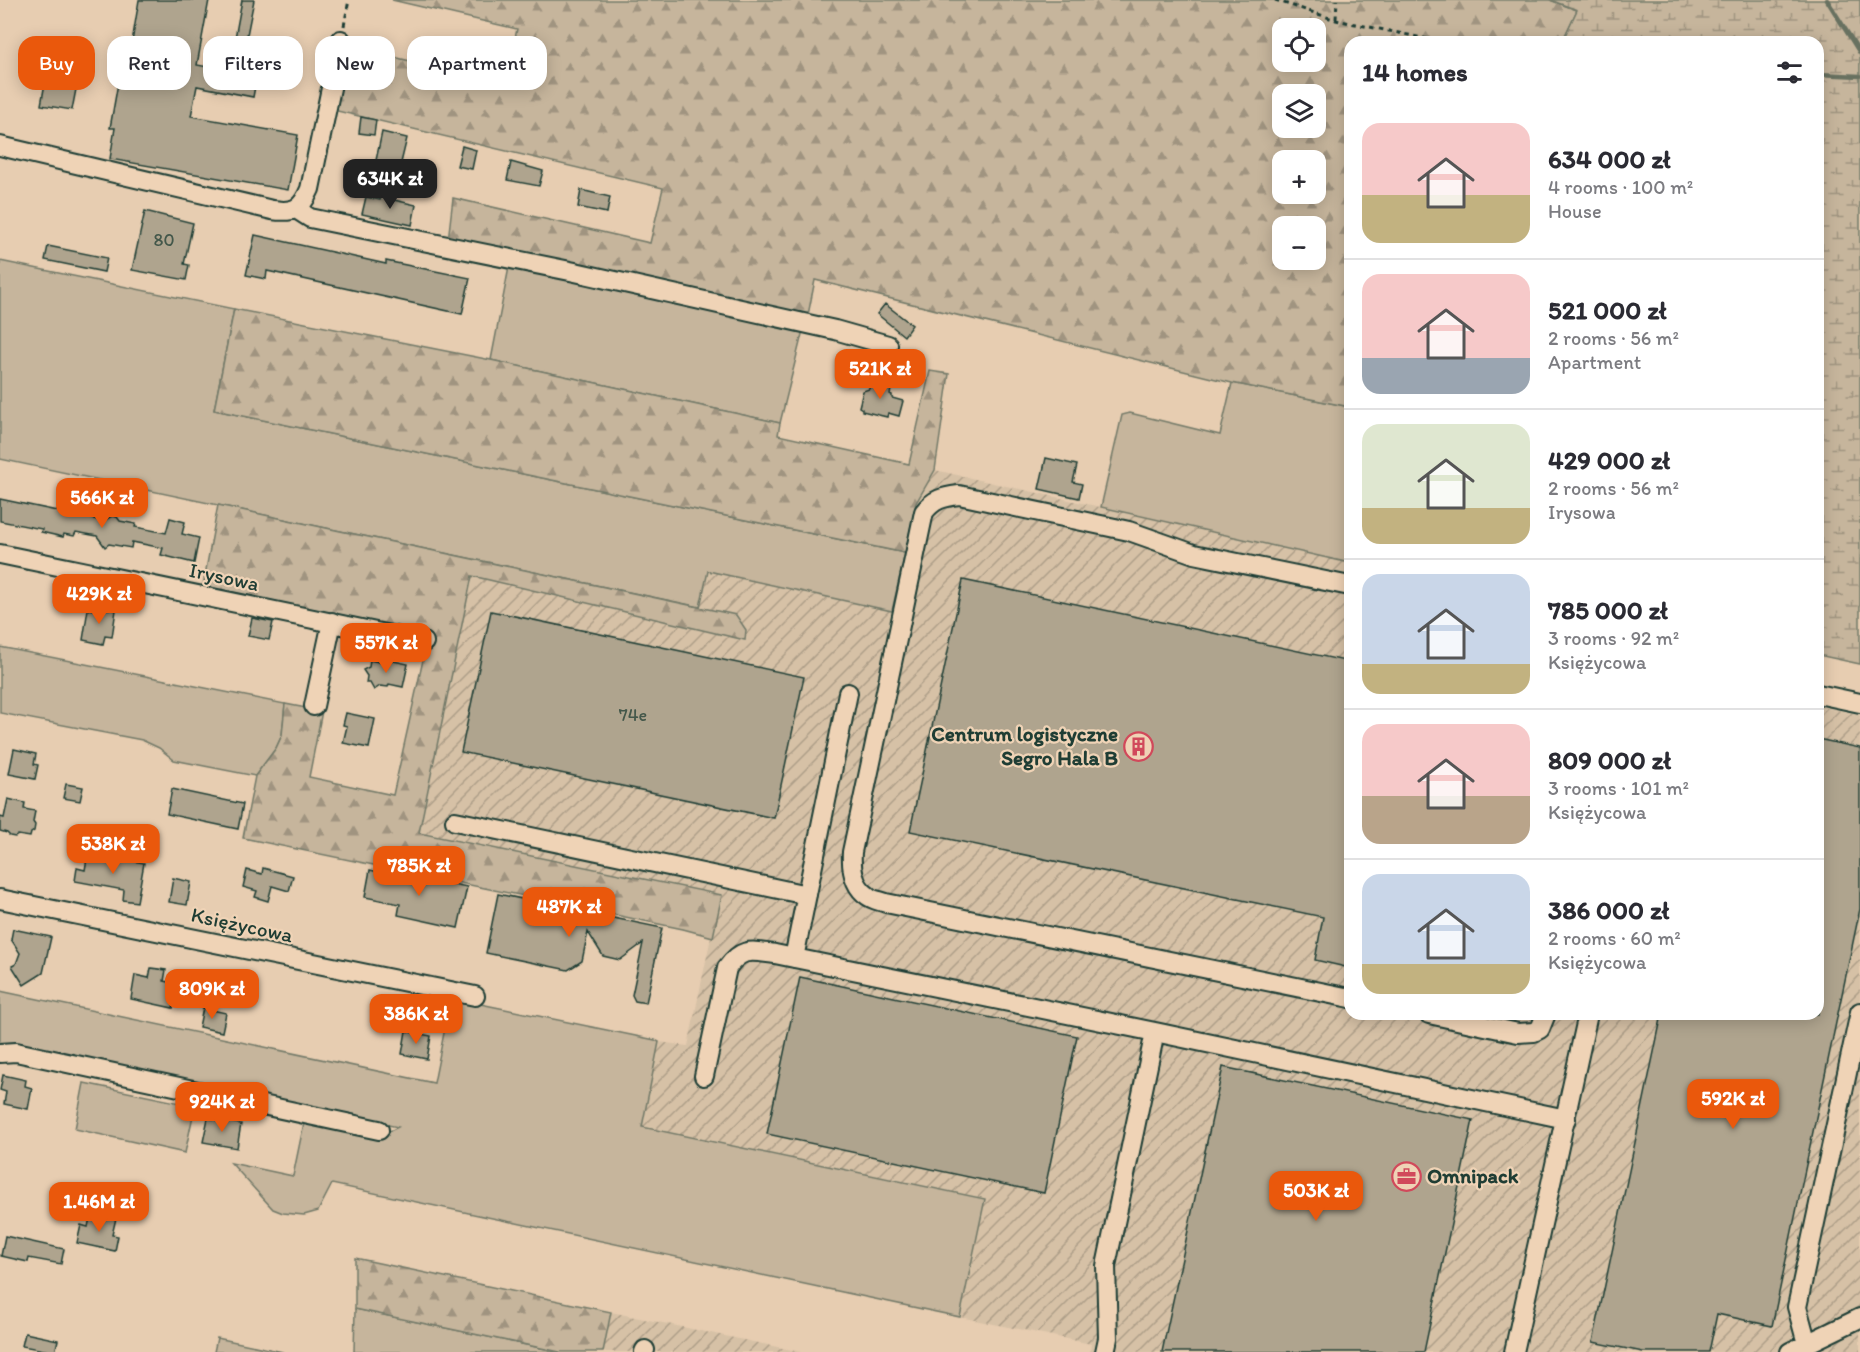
<!DOCTYPE html>
<meta charset="utf-8">
<style>
body{margin:0;font-family:Itim,sans-serif;background:#f7f7f7;color:#2b2b33;height:100vh;display:flex;flex-direction:column;font-size:22px;white-space:nowrap}
*{box-sizing:border-box;margin:0}
p{font-size:20px;color:#7c7c81}
.icon{flex:none;width:33px;height:33px;fill:none;stroke:currentColor;stroke-width:2;stroke-linecap:round;stroke-linejoin:round}
.map{position:relative;flex:1;overflow:hidden}
.side{position:absolute;left:1344px;top:36px;width:480px;height:984px;display:flex;flex-direction:column;background:#fff;border-radius:18px;box-shadow:0 3px 15px #0003}
.side>*{flex:none}
.top-card{position:absolute;left:18px;top:36px;width:570px;height:54px;display:flex;gap:12px}
.fabs{position:absolute;left:1272px;top:18px;display:grid;gap:12px}
.fabs a{display:grid;place-items:center;width:54px;height:54px;border-radius:12px;background:#fff;box-shadow:0 3px 15px #0003;font-size:30px}
.price{position:absolute;translate:-50% -51px;padding:0 14px;border-radius:12px;background:#ea580c;color:#fff;font-size:20px;line-height:39px;filter:drop-shadow(0 2px 3px #0008)}
.price::after{content:'';position:absolute;left:50%;top:36px;width:18px;height:14px;margin-left:-9px;background:inherit;clip-path:polygon(0 0,100% 0,50% 100%)}
.price.selected{background:#222;color:#fff}
ul{padding:0;list-style:none}
li{display:flex;align-items:center;gap:18px;height:150px;padding:0 18px}
li+li{border-top:2px solid #e1e1e2}
li span{display:grid;place-items:center;flex:none;width:168px;height:120px;border-radius:18px;color:#555}
li>.icon{margin-inline-start:auto}
span .icon{width:72px;height:72px;fill:#fffc;stroke-width:1}
li b{font-size:26px}
h2{display:flex;justify-content:space-between;align-items:center;height:72px;padding:0 18px;font-size:26px}
.tag{padding:0 21px;border-radius:18px;background:#fff;box-shadow:0 3px 15px #0003;font-size:21px;line-height:54px}
.tag.selected{background:#ea580c;color:#fff}
.map>svg:first-child{display:block}
.industrial{fill:url(#industrial-furrows)}
.green{fill:#c6b59c;stroke:#727968;stroke-width:1.5}
.forest{fill:url(#forest-firs);stroke:#727968;stroke-width:1.5;fill-rule:evenodd}
.wetland{fill:url(#wetland-marsh);stroke:#727968;stroke-width:1.5}
.lines{fill:none;stroke-linecap:round;stroke-linejoin:round}
.stream{stroke:#687161;stroke-width:4.5}
.building{fill:#afa48e;stroke:#1f3d34;stroke-width:1.5}
.minor-casing{stroke:#1f3d34;stroke-width:22}
.path{stroke:#1f3d34;stroke-width:3;stroke-dasharray:4.5 4.5;stroke-linecap:butt}
.minor{stroke:#efd3b6;stroke-width:18}
.labels{text-anchor:middle;stroke-width:4.5;stroke-linejoin:round;paint-order:stroke}
.number-label{font-size:18px;fill:#43574a}
.street-label{font-size:21px;fill:#1f3d34;stroke:#efd3b6}
.poi-label{font-size:21px;font-weight:bold;fill:#1f3d34;stroke:#efd3b6;text-anchor:end}
</style>
<div class="map">
<svg width="1860" height="1352" viewBox="0 0 1860 1352">
<defs>
<pattern id="industrial-furrows" width="10" height="10" patternUnits="userSpaceOnUse" patternTransform="scale(1.5)"><rect width="10" height="10" fill="#d6c1a6"/><path d="M-1 1l2-2M0 10L10 0M9 11l2-2" fill="none" stroke="#ad9e88"/></pattern>
<pattern id="forest-firs" width="22" height="20" patternUnits="userSpaceOnUse" patternTransform="scale(1.5)"><rect width="22" height="20" fill="#c6b59c"/><path d="M5 1l3.5 6h-7zM16 11l3.5 6h-7z" fill="#a09480"/></pattern>
<pattern id="wetland-marsh" width="20" height="14" patternUnits="userSpaceOnUse" patternTransform="scale(1.5)"><rect width="20" height="14" fill="#c6b59c"/><path d="M1 5h8M5 5V1M11 12h8M15 12V8" fill="none" stroke="#a09480"/></pattern>
</defs>
<rect width="100%" height="100%" fill="#e7cdb1"/>
<filter id="ink" filterUnits="userSpaceOnUse"><feTurbulence type="fractalNoise" baseFrequency=".0167" numOctaves="2"/><feDisplacementMap in="SourceGraphic" scale="12" xChannelSelector="R" yChannelSelector="G"/><feConvolveMatrix kernelMatrix="1 2 1 2 8 2 1 2 1" color-interpolation-filters="sRGB"/></filter>
<g filter="url(#ink)">
<path class="industrial" d="M935,470L1350,563V1014H1818V706L1860,715V1352H1090L1091,1344L960,1317L985,1199L641,1127L659,1042L688,1046L711,937L713,936L419,834L458,640L445,553L699,607L708,571L892,611L916,503Z
M611,1312L801,1352H603Z"/>
<path class="green" d="M0,261L234,309L214,410L905,553L892,611L708,571L700,607L0,459Z
M510,262L804,326L780,423L491,360Z
M1232,383L1350,407V563L1101,507L1122,415L1130,413L1220,435Z
M0,647L285,704L282,735L276,748L255,776L174,760L159,748L142,740L0,713Z
M0,991L434,1083L451,998L655,1040L659,1042L642,1127L985,1199L960,1317L332,1184L318,1211L304,1215L283,1213L273,1209L231,1163L293,1176L305,1118L384,1134L398,1127L69,1058L0,1047Z
M84,1083L195,1106L185,1153L75,1129Z
M355,1309L560,1352H354Z
M217,1338L283,1352H214Z"/>
<path class="forest" d="M392,0H1550L1577,10L1562,42H1350V407L1232,383L815,280L807,320L448,241L453,198L650,243L663,188L333,110L348,46L505,84L517,29ZM1282,28H1316V62H1282ZM1282,94H1316V128H1282ZM1282,160H1316V194H1282ZM1282,226H1316V260H1282Z
M234,309L491,360L780,423L778,435L909,464L930,371L949,374L935,470L916,503L905,553L214,410Z
M218,505L736,615L746,630L745,640L472,576L419,833L722,895L713,937L683,929L243,838L255,776L276,748L282,735L285,704L322,711L309,777L393,795L429,633L203,586Z
M355,1258L611,1312L603,1352H560L355,1309Z"/>
<path class="wetland" d="M1550,0H1860V664L1818,655V42H1562L1577,10Z"/>
<g class="lines">
<path class="stream" d="M1827,0L1860,53
M1818,74L1860,76"/>
</g>
<path class="building" d="M139,0H209L197,65L257,76L253,97L197,86L191,116L298,135L288,190L110,159L115,128H110L118,83H121L127,54H130Z
M242,0H254L246,40L235,38Z
M430,44L486,57L482,75L426,62Z
M46,78L77,84L72,110L41,105Z
M361,117L376,120L374,135L359,133Z
M382,132L407,138L399,171L375,165Z
M462,146L476,150L472,169L457,166Z
M511,162L543,171L539,186L507,180Z
M581,190L610,197L607,213L578,207Z
M366,197L380,200L381,197L416,205L412,225L362,214Z
M145,211L193,223L184,264L189,265L186,280L132,270Z
M255,235L386,264V261L470,278L462,314L267,271L266,279L246,275Z
M48,246L107,258L104,272L45,260Z
M885,304L912,325L904,336L877,314Z
M871,380L892,385L890,394L892,395V398L903,401L899,416L888,413L887,417L862,411V409L859,407L863,391L869,389Z
M1046,458L1077,465L1073,482L1082,484L1079,498L1039,489Z
M0,499L62,512L63,508L80,511L79,516L103,521L112,516L117,517L120,521L136,524L135,527L166,533L170,518L185,522L182,534L199,538L194,563L161,555L163,548L132,542L131,548L109,544L105,547L97,536L76,532L74,536L64,534L63,537L41,532L42,529L0,521Z
M963,580L1350,662V968L1315,960L1323,917L910,831Z
M96,607L116,610L112,637L105,636L103,644L83,640L88,609L96,610Z
M491,611L804,677L774,818L461,752Z
M252,618L273,622L269,640L248,636Z
M384,659L408,664L403,687L389,684L388,687L380,686L374,690L370,683H366L367,676L363,670L369,667L370,660L383,663Z
M346,713L375,719L369,748L343,743L347,726L343,725Z
M1818,739L1860,748V909L1772,1326L1717,1314L1709,1352H1643L1593,1342L1662,1014H1818Z
M14,749L36,754L34,764L38,765L35,779L9,774Z
M66,784L83,787L80,801L63,798Z
M172,789L243,804L238,829L167,814Z
M8,799L25,803L24,809L35,811L33,822L35,825L34,831L31,833L30,837L18,835L15,837L10,836L7,833L0,831V817L4,818Z
M88,853L144,863L137,902L123,900L124,890L75,881L77,868L85,870Z
M263,868L293,876L289,891L272,886L268,901L255,897L257,891L243,887L247,870L262,874Z
M370,870L405,878L406,874L467,887L458,928L398,915L400,904L365,897Z
M173,878L191,882L187,905L169,902Z
M498,894L662,928L646,1003L635,1001L632,995L643,943L620,960L603,956L588,932L582,961L568,970L486,953Z
M13,929L51,937L43,973L24,985L12,966L16,964L20,953L11,939Z
M151,968L166,970L164,981L178,984L173,1008L131,999L135,975L149,978Z
M800,977L1077,1036L1044,1193L767,1134Z
M203,1008L226,1013L222,1032L199,1027Z
M406,1031L431,1036L427,1059L402,1054Z
M1223,1067L1473,1120L1424,1352H1162Z
M3,1075L26,1080L25,1086L32,1088L28,1109L4,1104L6,1092L0,1090Z
M208,1118L241,1124L237,1148L203,1142Z
M91,1213L116,1218L112,1235L118,1236L115,1251L77,1243L81,1225L88,1227Z
M5,1236L64,1249L61,1264L29,1258L28,1262L1,1256Z
M25,1333L58,1340L55,1352L22,1346Z"/>
<g class="lines">
<defs>
<path id="minor" d="M0,146L272,210C294,213 301,210 310,189L341,40
M296,209L310,218L575,272L835,330L888,345
M0,554L424,642
M1350,586L1194,554L1129,531L959,495C943,497 934,499 924,512L852,852C851,869 853,886 868,896C872,900 881,901 886,903L1350,998
M1818,694L1860,703
M314,706L332,622
M455,821L807,895
M0,899L475,996
M794,958L848,693
M1429,1014L1518,1033L1534,1032L1540,1029L1546,1014
M0,1053L16,1052L379,1130
M704,1076L727,968C742,947 751,951 775,954L1155,1032
M1807,1344L1797,1307L1860,1012
M644,1352L645,1350
M1105,1352L1108,1338L1106,1266L1155,1032L1566,1119
M1514,1352L1588,1014
M1790,1352L1860,1318"/>
</defs>
<use href="#minor" class="minor-casing"/>
<path class="path" d="M1275,0L1336,20L1442,42
M1336,19L1337,0
M344,26L349,0"/>
<use href="#minor" class="minor"/>
</g>
</g>
<defs>
<symbol id="building-ring" viewBox="-11 -11 22 22"><circle r="9.5" fill="#efd3b6" stroke="#d1495b" stroke-width="1.5"/><path d="M-4-6H4V6H1V3H-1V6H-4ZM-2.5-4.3h1.7v1.8h-1.7ZM.8-4.3h1.7v1.8H.8ZM-2.5-1h1.7V.8h-1.7ZM.8-1h1.7V.8H.8Z" fill="#d1495b"/></symbol>
<symbol id="office-ring" viewBox="-11 -11 22 22"><circle r="9.5" fill="#efd3b6" stroke="#d1495b" stroke-width="1.5"/><path d="M-6-3h4V-5.5h4V-3h4V5H-6ZM-1-4.5V-3h2v-1.5ZM-6 0V1H6V0Z" fill="#d1495b"/></symbol>
</defs>
<g fill-rule="evenodd">
<use href="#building-ring" x="1122" y="730" width="33" height="33"/>
<use href="#office-ring" x="1390" y="1160" width="33" height="33"/>
</g>
<g class="labels">
<g class="number-label">
<text x="164" y="246">80</text>
<text x="633" y="721">74e</text>
</g>
<g class="street-label">
<text transform="translate(224 577) rotate(12)" y="7">Irysowa</text>
<text transform="translate(242 925) rotate(12)" y="7">Księżycowa</text>
</g>
<g class="poi-label">
<text x="1118" y="741">Centrum logistyczne<tspan x="1118" dy="24">Segro Hala B</tspan></text>
<text x="1427" y="1183" text-anchor="start">Omnipack</text>
</g>
</g>
</svg>
<div class="fabs">
<a><svg class="icon" aria-label="locate" viewBox="0 0 24 24"><circle cx="12" cy="12" r="6"/><path d="M12 2v4M12 18v4M2 12h4M18 12h4"/></svg></a>
<a><svg class="icon" aria-label="layers" viewBox="0 0 24 24"><path d="M12 4l9 5-9 5-9-5zM3 14l9 5 9-5"/></svg></a>
<a>+</a>
<a>−</a>
</div>
<b class="price selected" style="left:390px;top:210px">634K zł</b>
<b class="price" style="left:880px;top:400px">521K zł</b>
<b class="price" style="left:102px;top:529px">566K zł</b>
<b class="price" style="left:99px;top:625px">429K zł</b>
<b class="price" style="left:386px;top:674px">557K zł</b>
<b class="price" style="left:113px;top:875px">538K zł</b>
<b class="price" style="left:419px;top:897px">785K zł</b>
<b class="price" style="left:569px;top:938px">487K zł</b>
<b class="price" style="left:212px;top:1020px">809K zł</b>
<b class="price" style="left:416px;top:1045px">386K zł</b>
<b class="price" style="left:1733px;top:1130px">592K zł</b>
<b class="price" style="left:222px;top:1133px">924K zł</b>
<b class="price" style="left:1316px;top:1222px">503K zł</b>
<b class="price" style="left:99px;top:1233px">1.46M zł</b>
<div class="top-card">
<a class="tag selected">Buy</a>
<a class="tag">Rent</a>
<a class="tag">Filters</a>
<a class="tag">New</a>
<a class="tag">Apartment</a>
</div>
<section class="side">
<h2>14 homes<svg class="icon" aria-label="filters" viewBox="0 0 24 24"><path d="M4 7h16M4 17h16"/><circle cx="9" cy="7" r="2"/><circle cx="15" cy="17" r="2"/></svg></h2>
<ul>
<li><span style="background:linear-gradient(#f6c9c9 60%,#c2b280 0)"><svg class="icon" aria-label="home" viewBox="0 0 24 24"><path d="M3 11l9-7 9 7M6 9v11h12V9"/></svg></span><div><b>634 000 zł</b><p>4 rooms · 100 m²</p><p>House</p></div></li>
<li><span style="background:linear-gradient(#f6c9c9 70%,#9aa5b1 0)"><svg class="icon" aria-label="home" viewBox="0 0 24 24"><path d="M3 11l9-7 9 7M6 9v11h12V9"/></svg></span><div><b>521 000 zł</b><p>2 rooms · 56 m²</p><p>Apartment</p></div></li>
<li><span style="background:linear-gradient(#dfe7d0 70%,#c2b280 0)"><svg class="icon" aria-label="home" viewBox="0 0 24 24"><path d="M3 11l9-7 9 7M6 9v11h12V9"/></svg></span><div><b>429 000 zł</b><p>2 rooms · 56 m²</p><p>Irysowa</p></div></li>
<li><span style="background:linear-gradient(#c9d6e8 75%,#c2b280 0)"><svg class="icon" aria-label="home" viewBox="0 0 24 24"><path d="M3 11l9-7 9 7M6 9v11h12V9"/></svg></span><div><b>785 000 zł</b><p>3 rooms · 92 m²</p><p>Księżycowa</p></div></li>
<li><span style="background:linear-gradient(#f6c9c9 60%,#b9a48a 0)"><svg class="icon" aria-label="home" viewBox="0 0 24 24"><path d="M3 11l9-7 9 7M6 9v11h12V9"/></svg></span><div><b>809 000 zł</b><p>3 rooms · 101 m²</p><p>Księżycowa</p></div></li>
<li><span style="background:linear-gradient(#c9d6e8 75%,#c2b280 0)"><svg class="icon" aria-label="home" viewBox="0 0 24 24"><path d="M3 11l9-7 9 7M6 9v11h12V9"/></svg></span><div><b>386 000 zł</b><p>2 rooms · 60 m²</p><p>Księżycowa</p></div></li>
</ul>
</section>
</div>
